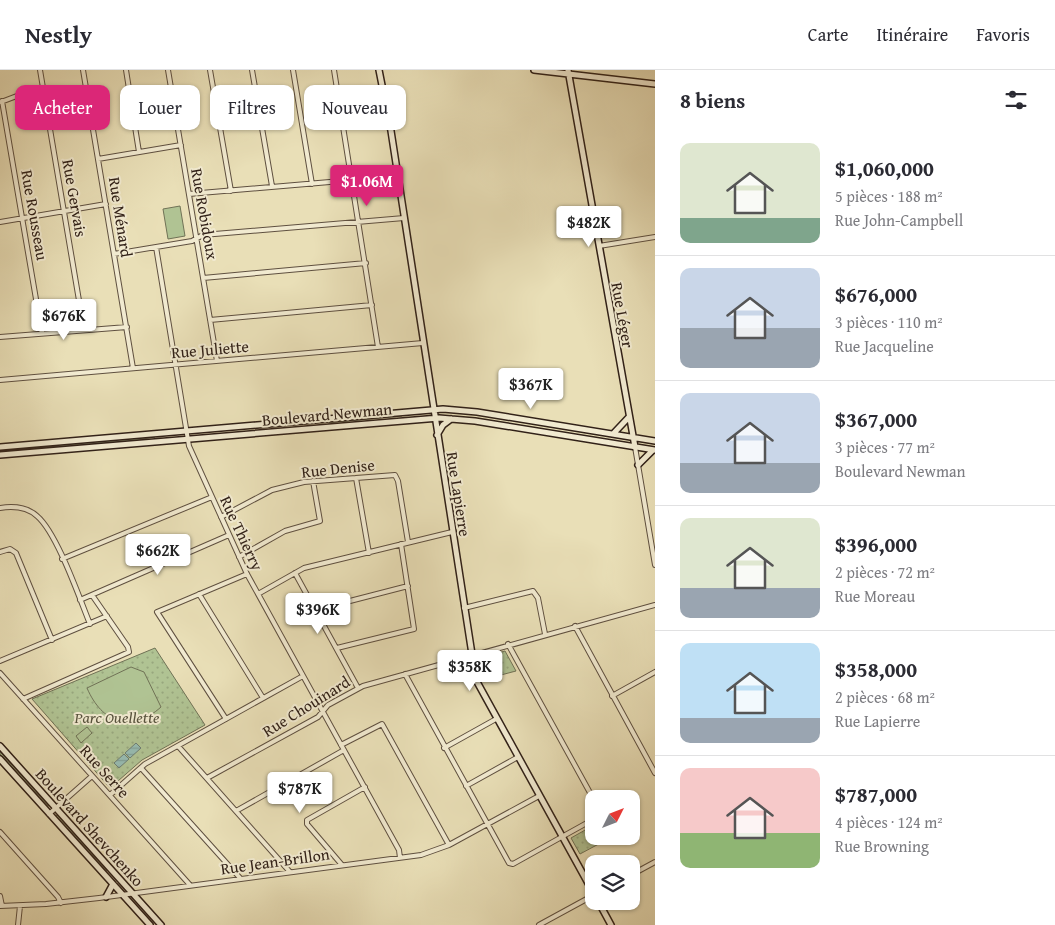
<!DOCTYPE html>
<html lang="fr">
<meta charset="utf-8">
<style>
body{margin:0;font-family:"Gentium Book Plus",serif;background:#f7f7f7;color:#2b2b33;height:100vh;display:flex;flex-direction:column;font-size:19px;white-space:nowrap}
*{box-sizing:border-box;margin:0}
p{font-size:16px;color:#7c7c81}
.icon{flex:none;width:28px;height:28px;fill:none;stroke:currentColor;stroke-width:2;stroke-linecap:round;stroke-linejoin:round}
.map{position:relative;flex:1;overflow:hidden}
.sheet{display:flex;flex-direction:column;background:#fff;width:400px}
.sheet>*{flex:none}
.hud{position:absolute;left:15px;top:15px;width:475px;height:45px;display:flex;gap:10px}
.needle{width:32px;rotate:48deg}
.buttons{position:absolute;left:585px;top:720px;display:grid;gap:10px}
.buttons a{display:grid;place-items:center;width:55px;height:55px;border-radius:10px;background:#fff;box-shadow:0 1px 4px #0004;font-size:25px}
.price{position:absolute;translate:-50% -42px;padding:0 11px;border-radius:5px;background:#fff;color:#222;font-size:16px;line-height:32px;filter:drop-shadow(0 1px 2px #0008)}
.price::after{content:'';position:absolute;left:50%;top:30px;width:15px;height:11px;margin-left:-8px;background:inherit;clip-path:polygon(0 0,100% 0,50% 100%)}
.price.selected{background:#db2777;color:#fff}
ul{padding:0;list-style:none}
li{display:flex;align-items:center;gap:15px;height:125px;padding:0 25px}
li+li{border-top:1px solid #e1e1e2}
li span{display:grid;place-items:center;flex:none;width:140px;height:100px;border-radius:10px;color:#555}
li>.icon{margin-inline-start:auto}
span .icon{width:60px;height:60px;fill:#fffc;stroke-width:1}
li b{font-size:21px}
h2{display:flex;justify-content:space-between;align-items:center;height:60px;padding:0 25px;font-size:21px}
.tag{padding:0 18px;border-radius:10px;background:#fff;box-shadow:0 1px 4px #0004;font-size:18px;line-height:45px}
.tag.selected{background:#db2777;color:#fff}
header{display:flex;align-items:center;gap:30px;box-sizing:border-box;height:70px;padding:0 25px;background:#fff;border-bottom:1px solid #e1e1e2}
header strong{font-size:24px}
nav{display:flex;gap:28px;margin-inline-start:auto;font-size:18px}
main{display:flex;flex:1;min-height:0}
.map>svg:first-child{display:block}
.grass{fill:url(#grass-tufts);stroke:#707256}
.park{fill:url(#park-dots);stroke:#707256}
.garden{fill:#b0c393;stroke:#707256}
.water{fill:url(#water-rules);stroke:#6e7e74}
.lines{fill:none;stroke-linecap:round;stroke-linejoin:round}
.street-casing{stroke:#5f5040;stroke-width:6}
.secondary-casing{stroke:#312118;stroke-width:8}
.street{stroke:#f1ead0;stroke-width:4}
.secondary{stroke:#f1ead0;stroke-width:5}
.labels{text-anchor:middle;stroke-width:4;stroke-linejoin:round;paint-order:stroke}
.street-label{font-size:16px;fill:#312118;stroke:#f1ead0}
.park-label{font-size:16px;font-style:italic;fill:#57523d;stroke:#f1ead0}
</style>
<header>
<strong>Nestly</strong>
<nav><a>Carte</a><a>Itinéraire</a><a>Favoris</a></nav>
</header>
<main>
<div class="map">
<svg width="655" height="855" viewBox="0 0 655 855">
<defs>
<pattern id="grass-tufts" width="24" height="20" patternUnits="userSpaceOnUse" patternTransform="scale(1.25)"><rect width="24" height="20" fill="#b0c393"/><path d="M3 7l-1-3M5 7V3M7 7l1-3M15 17l-1-3M17 17v-4M19 17l1-3" fill="none" stroke="#98a77e"/></pattern>
<pattern id="park-dots" width="8" height="8" patternUnits="userSpaceOnUse" patternTransform="scale(1.25)"><rect width="8" height="8" fill="#b0c393"/><path d="M2 2h.1M6 6h.1" fill="none" stroke="#98a77e" stroke-width="1.8" stroke-linecap="round"/></pattern>
<pattern id="water-rules" width="6" height="5" patternUnits="userSpaceOnUse" patternTransform="scale(1.25)"><rect width="6" height="5" fill="#97bcb2"/><path d="M0 2.5h6" fill="none" stroke="#83a198"/></pattern>
</defs>
<rect width="100%" height="100%" fill="#e9dfb7"/>
<filter id="stains"><feTurbulence type="fractalNoise" baseFrequency=".004" numOctaves="4"/><feColorMatrix values="0 0 0 0 .2 0 0 0 0 .09 0 0 0 0 .02 0 0 0 .5 -.17"/></filter>
<radialGradient id="worn" r=".72"><stop offset=".6" stop-color="#630" stop-opacity="0"/><stop offset="1" stop-color="#630" stop-opacity=".3"/></radialGradient>
<path class="grass" d="M402,346L328,353L327,352L402,345Z
M155,367L137,370L0,381V380Z
M0,682L49,736H48L0,684Z
M57,745L107,800V801L56,746Z"/>
<path class="park" d="M155,578L205,655L142,690L110,718L32,629Z
M505,581L516,601L482,610L479,588Z
M594,755V766H606L608,769L580,784L571,768Z"/>
<path class="garden" d="M180,136L185,166L168,169L163,139Z
M131,597L144,602L161,637C131,664 102,653 87,618Z
M87,657L92,663L81,673L76,666Z"/>
<path class="water" d="M136,673L141,678L130,688L125,683Z
M124,684L129,689L119,698L114,693Z"/>
<g class="lines">
<defs>
<path id="street" d="M40,0L84,260
M83,0L133,298
M126,0L139,82
M168,0L217,291
M210,0L231,121
M252,0L272,116
M293,0L312,114
M334,0L378,277
M2,31L42,264
M1,32L43,16
M98,89L181,75
M189,124L353,110
M0,152L106,134
M599,176L655,167
M156,177L189,376L247,504L399,780L400,788
M114,184L192,171L203,165L404,148
M203,208L366,193
M210,250L372,235
M0,267L127,257
M0,310L423,273
M635,377L655,495
M356,408L369,483
M0,438C13,436 27,437 37,446C57,463 79,527 90,554
M221,447L272,420L304,412L395,405L398,411L408,472
M0,482L10,479L16,483L52,570
M239,487L285,461L320,451L313,411
M62,489L212,427
M295,503L358,618
M199,524L263,628
M258,524L304,498L452,462
M80,530L229,465
M464,538L533,521L538,528L545,564
M315,540L408,516
M575,556L655,703
M508,574L594,730
M337,578L414,559L401,474
M0,591L107,546
M0,603L190,815
M405,604L509,793L513,794L594,749
M612,626L655,602
M23,629L129,582L128,577L92,525
M226,649L157,542L247,504
M341,675L382,654L449,775
M178,676L290,802
M444,678L496,649
M141,698L240,808
M207,708L318,647L328,635L363,616L655,535
M466,716L518,687
M110,725L145,694L303,606
M236,741L344,680
M49,744L92,706
M0,762L58,827L61,833
M342,795L307,754V750L365,717
M631,805L655,792
M0,826L2,836
M0,836L46,834L99,828L421,785L449,775L539,726
M18,855L20,836
M539,855L594,825"/>
<path id="secondary" d="M379,0L391,61L476,610L594,824
M534,0L655,14
M568,0L635,377
M613,364L629,347
M437,365L443,355L451,349
M0,377L443,339L477,342L655,371
M0,385L439,348L475,351L655,380
M638,395L653,380
M0,676L161,855
M0,689L150,855
M106,827L113,814
M598,831L611,855"/>
</defs>
<use href="#street" class="street-casing"/>
<use href="#secondary" class="secondary-casing"/>
<use href="#street" class="street"/>
<use href="#secondary" class="secondary"/>
</g>
<g class="labels">
<g class="street-label">
<text transform="translate(75 128) rotate(80)" y="6">Rue Gervais</text>
<text transform="translate(205 144) rotate(80)" y="6">Rue Robidoux</text>
<text transform="translate(35 145) rotate(80)" y="6">Rue Rousseau</text>
<text transform="translate(121 147) rotate(81)" y="6">Rue Ménard</text>
<text transform="translate(623 245) rotate(80)" y="6">Rue Léger</text>
<text transform="translate(210 279) rotate(-5)" y="6">Rue Juliette</text>
<text transform="translate(327 344) rotate(-5)" y="6">Boulevard Newman</text>
<text transform="translate(338 398) rotate(-6)" y="6">Rue Denise</text>
<text transform="translate(459 424) rotate(81)" y="6">Rue Lapierre</text>
<text transform="translate(242 463) rotate(65)" y="6">Rue Thierry</text>
<text transform="translate(306 636) rotate(-32)" y="6">Rue Chouinard</text>
<text transform="translate(105 701) rotate(48)" y="6">Rue Serre</text>
<text transform="translate(90 757) rotate(48)" y="6">Boulevard Shevchenko</text>
<text transform="translate(275 791) rotate(-8)" y="6">Rue Jean-Brillon</text>
</g>
<g class="park-label">
<text x="117" y="653">Parc Ouellette</text>
</g>
</g>
<rect width="100%" height="100%" filter="url(#stains)"/>
<rect width="100%" height="100%" fill="url(#worn)"/>
</svg>
<div class="buttons">
<a><svg class="needle" viewBox="-14 -14 28 28"><path d="M0-13l5 13h-10z" fill="#e53935"/><path d="M0 13l5-13h-10z" fill="#7c7c81"/></svg></a>
<a><svg class="icon" aria-label="layers" viewBox="0 0 24 24"><path d="M12 4l9 5-9 5-9-5zM3 14l9 5 9-5"/></svg></a>
</div>
<b class="price selected" style="left:367px;top:137px">$1.06M</b>
<b class="price" style="left:589px;top:178px">$482K</b>
<b class="price" style="left:64px;top:271px">$676K</b>
<b class="price" style="left:531px;top:340px">$367K</b>
<b class="price" style="left:158px;top:506px">$662K</b>
<b class="price" style="left:318px;top:565px">$396K</b>
<b class="price" style="left:470px;top:622px">$358K</b>
<b class="price" style="left:300px;top:744px">$787K</b>
<div class="hud">
<a class="tag selected">Acheter</a>
<a class="tag">Louer</a>
<a class="tag">Filtres</a>
<a class="tag">Nouveau</a>
</div>
</div>
<section class="sheet">
<h2>8 biens<svg class="icon" aria-label="filters" viewBox="0 0 24 24"><path d="M4 7h16M4 17h16"/><circle cx="9" cy="7" r="2"/><circle cx="15" cy="17" r="2"/></svg></h2>
<ul>
<li><span style="background:linear-gradient(#dfe7d0 75%,#7fa58c 0)"><svg class="icon" aria-label="home" viewBox="0 0 24 24"><path d="M3 11l9-7 9 7M6 9v11h12V9"/></svg></span><div><b>$1,060,000</b><p>5 pièces · 188 m²</p><p>Rue John-Campbell</p></div></li>
<li><span style="background:linear-gradient(#c9d6e8 60%,#9aa5b1 0)"><svg class="icon" aria-label="home" viewBox="0 0 24 24"><path d="M3 11l9-7 9 7M6 9v11h12V9"/></svg></span><div><b>$676,000</b><p>3 pièces · 110 m²</p><p>Rue Jacqueline</p></div></li>
<li><span style="background:linear-gradient(#c9d6e8 70%,#9aa5b1 0)"><svg class="icon" aria-label="home" viewBox="0 0 24 24"><path d="M3 11l9-7 9 7M6 9v11h12V9"/></svg></span><div><b>$367,000</b><p>3 pièces · 77 m²</p><p>Boulevard Newman</p></div></li>
<li><span style="background:linear-gradient(#dfe7d0 70%,#9aa5b1 0)"><svg class="icon" aria-label="home" viewBox="0 0 24 24"><path d="M3 11l9-7 9 7M6 9v11h12V9"/></svg></span><div><b>$396,000</b><p>2 pièces · 72 m²</p><p>Rue Moreau</p></div></li>
<li><span style="background:linear-gradient(#bfe0f5 75%,#9aa5b1 0)"><svg class="icon" aria-label="home" viewBox="0 0 24 24"><path d="M3 11l9-7 9 7M6 9v11h12V9"/></svg></span><div><b>$358,000</b><p>2 pièces · 68 m²</p><p>Rue Lapierre</p></div></li>
<li><span style="background:linear-gradient(#f6c9c9 65%,#8fb573 0)"><svg class="icon" aria-label="home" viewBox="0 0 24 24"><path d="M3 11l9-7 9 7M6 9v11h12V9"/></svg></span><div><b>$787,000</b><p>4 pièces · 124 m²</p><p>Rue Browning</p></div></li>
</ul>
</section>
</main>
